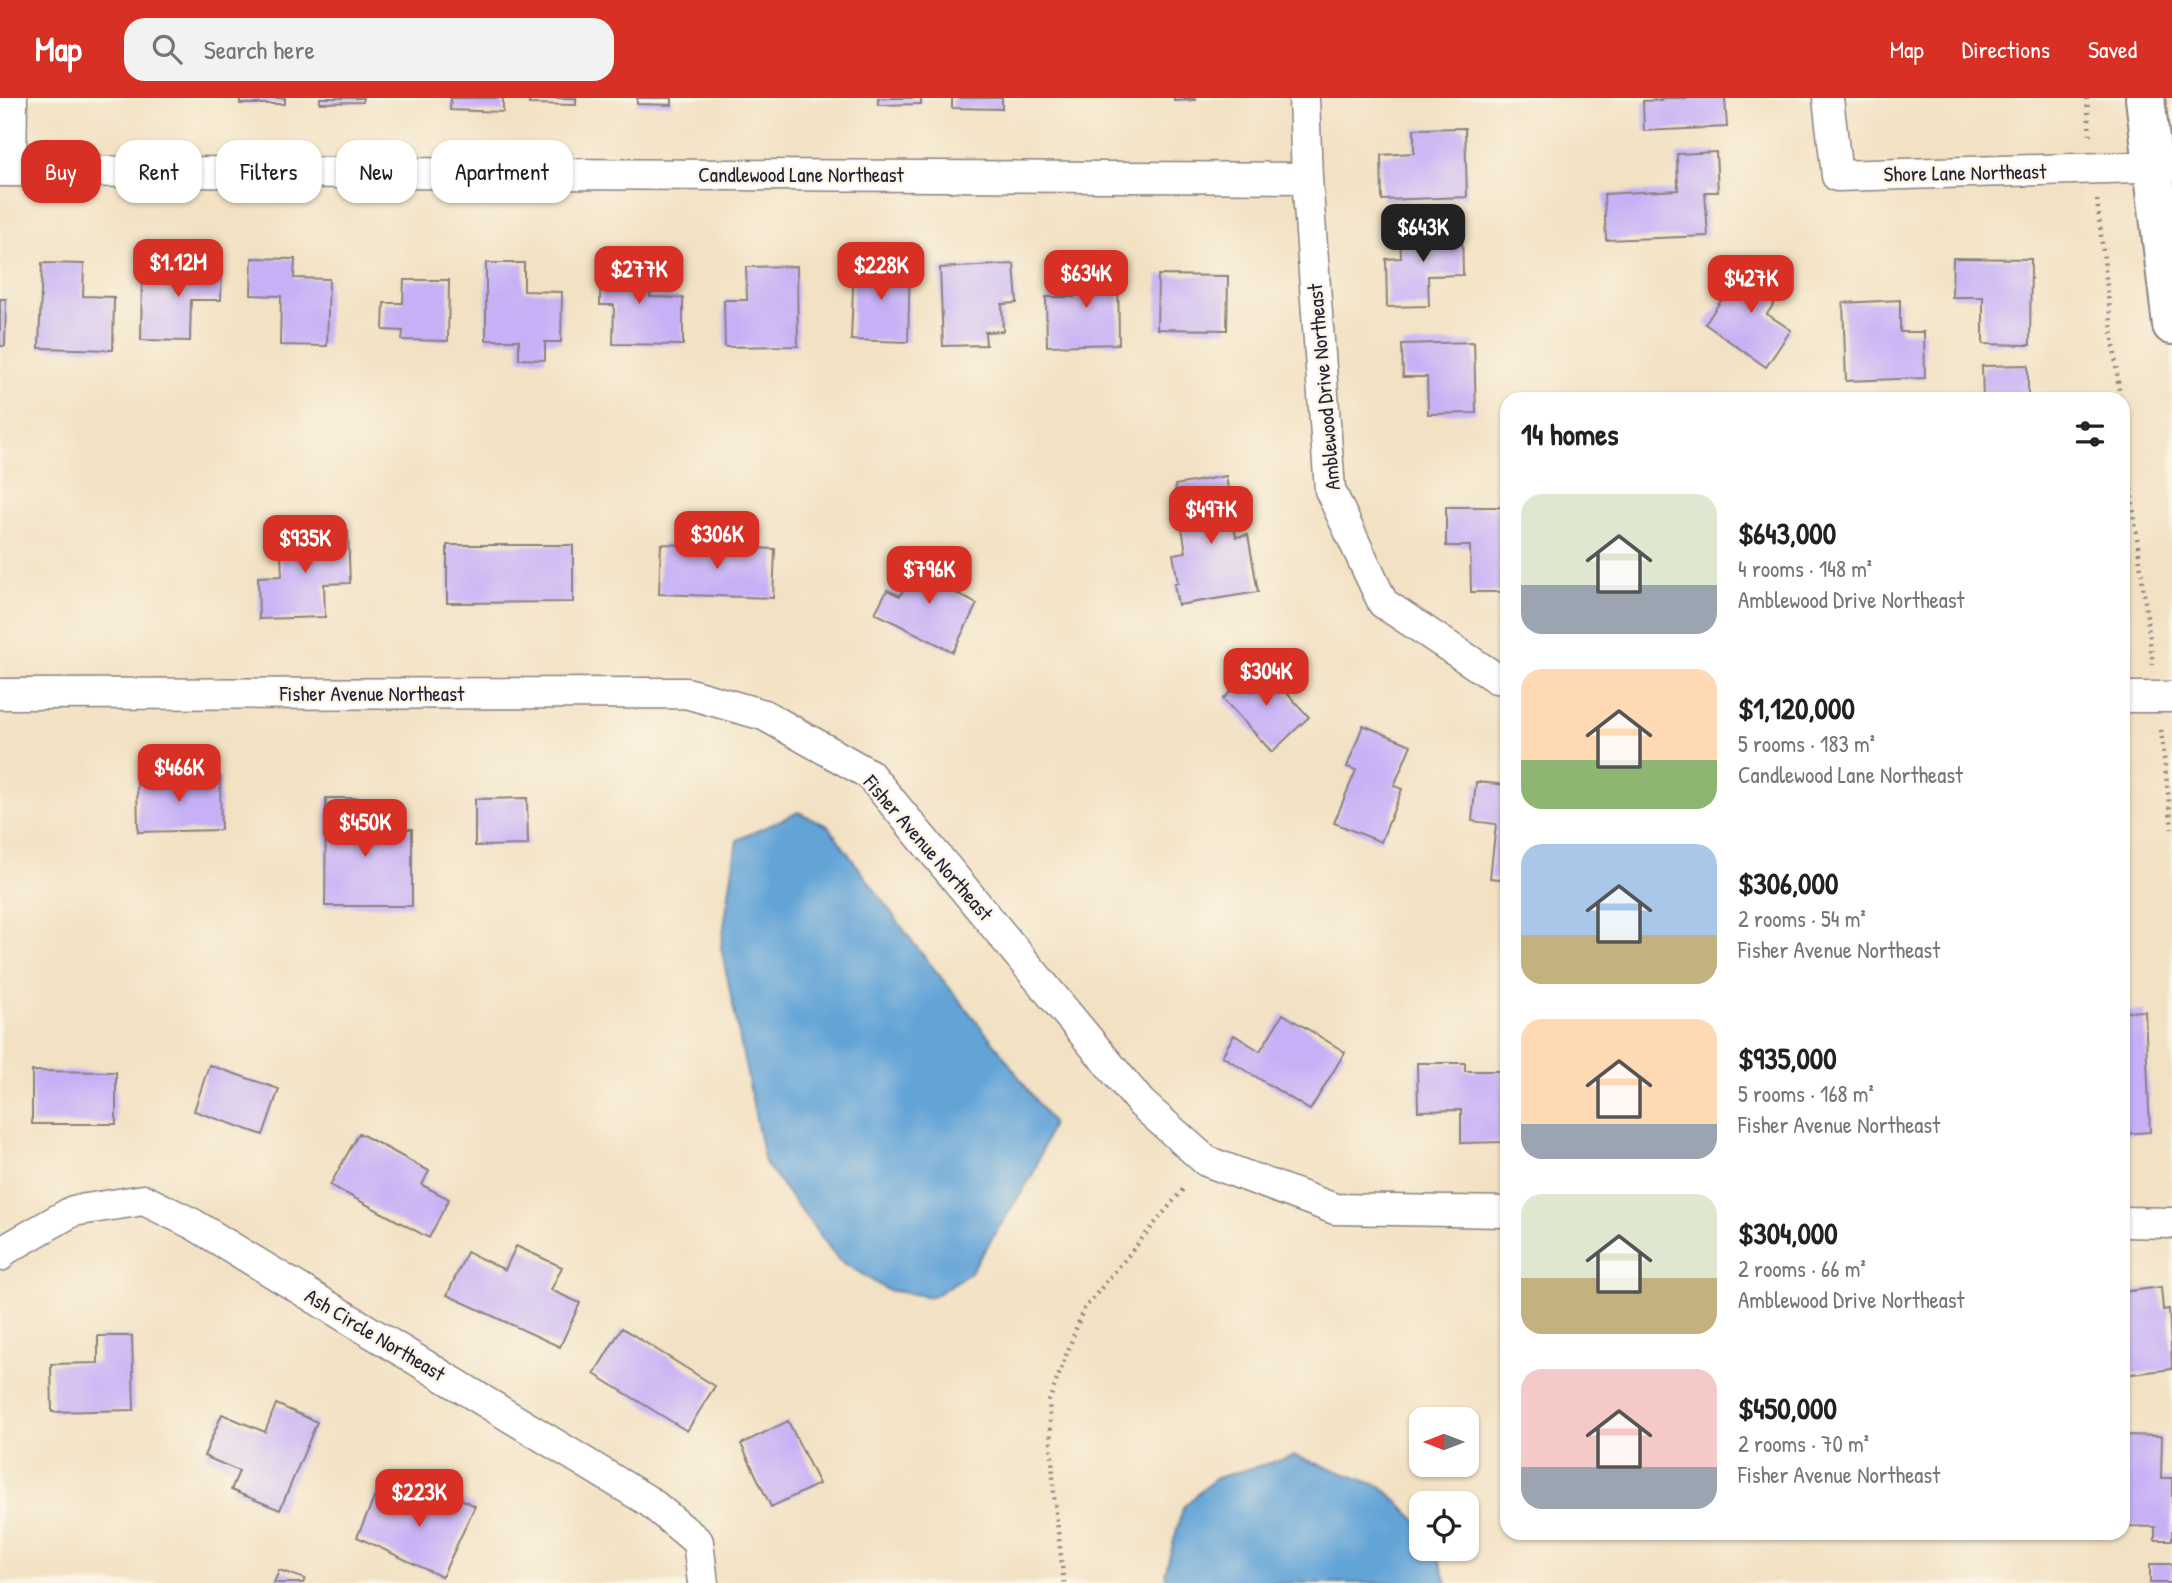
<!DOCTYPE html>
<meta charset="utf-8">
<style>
body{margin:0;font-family:"Patrick Hand",sans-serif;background:#f2f2f2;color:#222;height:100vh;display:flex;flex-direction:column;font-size:26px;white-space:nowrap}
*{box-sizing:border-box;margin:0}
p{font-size:23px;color:#767676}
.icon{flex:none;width:38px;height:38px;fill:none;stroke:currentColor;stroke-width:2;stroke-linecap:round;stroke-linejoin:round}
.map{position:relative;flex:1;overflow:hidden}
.sheet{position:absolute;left:1500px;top:294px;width:630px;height:1148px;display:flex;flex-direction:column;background:#fff;border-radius:21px;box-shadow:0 2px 5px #0004}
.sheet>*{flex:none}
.guide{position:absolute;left:21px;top:42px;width:665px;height:63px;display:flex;gap:14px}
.needle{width:46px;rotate:270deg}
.fabs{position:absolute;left:1409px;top:1309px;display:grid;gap:14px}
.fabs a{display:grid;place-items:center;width:70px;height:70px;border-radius:14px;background:#fff;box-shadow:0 2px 5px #0004;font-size:35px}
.price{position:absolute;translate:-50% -60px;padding:0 16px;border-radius:14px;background:#d93025;color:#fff;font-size:23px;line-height:46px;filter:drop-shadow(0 2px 4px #0008)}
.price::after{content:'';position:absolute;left:50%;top:42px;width:21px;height:16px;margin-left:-10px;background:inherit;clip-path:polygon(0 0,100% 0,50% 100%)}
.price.on{background:#222;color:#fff}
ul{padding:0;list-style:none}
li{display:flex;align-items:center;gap:21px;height:175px;padding:0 21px}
li span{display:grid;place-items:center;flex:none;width:196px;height:140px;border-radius:21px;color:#555}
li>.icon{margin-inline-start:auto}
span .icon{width:84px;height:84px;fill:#fffc;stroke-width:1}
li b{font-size:30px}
h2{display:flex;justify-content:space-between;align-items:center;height:84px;padding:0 21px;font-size:30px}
.tag{padding:0 24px;border-radius:21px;background:#fff;box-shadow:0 2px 5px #0004;font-size:24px;line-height:63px}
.tag.on{background:#d93025;color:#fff}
header{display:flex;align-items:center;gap:42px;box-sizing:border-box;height:98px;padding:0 35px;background:#d93025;color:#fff}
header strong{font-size:33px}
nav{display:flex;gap:38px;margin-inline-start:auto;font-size:24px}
.search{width:490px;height:63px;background:#f2f2f2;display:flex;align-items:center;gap:18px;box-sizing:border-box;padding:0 24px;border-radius:21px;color:#767676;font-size:26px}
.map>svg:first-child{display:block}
.water{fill:#64a4d7;stroke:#436389;stroke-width:2}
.building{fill:#c7b0f6}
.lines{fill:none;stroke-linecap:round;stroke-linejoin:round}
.street-casing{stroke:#8a827f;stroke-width:33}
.secondary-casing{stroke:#8a827f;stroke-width:42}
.path{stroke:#8a827f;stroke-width:4.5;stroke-dasharray:2 5;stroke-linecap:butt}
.street{stroke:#fff;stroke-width:30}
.secondary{stroke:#fff;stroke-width:38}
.labels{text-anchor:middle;stroke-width:5;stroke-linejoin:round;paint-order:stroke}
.street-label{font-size:21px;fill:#22223b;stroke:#fcf5e5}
</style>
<header>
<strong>Map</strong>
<div class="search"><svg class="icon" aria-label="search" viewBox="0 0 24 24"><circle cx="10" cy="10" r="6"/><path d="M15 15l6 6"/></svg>Search here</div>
<nav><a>Map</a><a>Directions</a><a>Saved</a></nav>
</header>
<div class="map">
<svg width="2172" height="1485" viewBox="0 0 2172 1485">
<rect width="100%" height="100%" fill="#fcf5e5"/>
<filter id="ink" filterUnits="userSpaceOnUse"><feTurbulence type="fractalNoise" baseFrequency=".0143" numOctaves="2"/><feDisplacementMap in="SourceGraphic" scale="14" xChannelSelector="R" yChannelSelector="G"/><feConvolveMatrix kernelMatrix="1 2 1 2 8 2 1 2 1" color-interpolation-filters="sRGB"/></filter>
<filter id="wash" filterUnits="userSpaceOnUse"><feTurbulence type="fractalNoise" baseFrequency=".00686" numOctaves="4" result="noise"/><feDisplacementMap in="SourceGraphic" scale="28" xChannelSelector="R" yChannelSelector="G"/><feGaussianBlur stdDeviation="1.57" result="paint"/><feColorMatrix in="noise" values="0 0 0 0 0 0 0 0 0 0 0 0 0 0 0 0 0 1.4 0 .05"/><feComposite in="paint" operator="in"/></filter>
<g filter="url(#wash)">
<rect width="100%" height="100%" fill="#f2e1c3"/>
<path class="water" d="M798,714L828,728L918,851L998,950L1052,1025L1033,1076L970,1175L932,1199L887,1192L838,1161L765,1065L721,849L737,742Z
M1295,1358L1383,1389L1421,1427V1451H1436L1447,1485H1167L1165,1475L1183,1409L1216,1380Z"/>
<g id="blocks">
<path class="building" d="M240,0H285V6H240Z
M320,0H363V4L320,5Z
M451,0H503V14L450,12Z
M529,0H576V7L529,6Z
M637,0H672V7L637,6Z
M878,0H921V6L878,7Z
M952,0H1002V11L952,10Z
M1174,0H1195V2L1174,3Z
M1660,0H1725L1727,29L1644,33L1643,3L1661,2Z
M1465,30L1467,99L1382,102L1381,57L1414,55V31Z
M1716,54L1718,94H1705L1708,138L1606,142L1604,96L1678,92L1677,56Z
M1462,129L1463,177L1428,178L1429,208L1387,209L1386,161L1401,160L1400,131Z
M252,160L295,161L294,180L329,181L327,248L280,247L281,198L251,197Z
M1953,160L2031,161L2030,247L1983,246V199H1952Z
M178,162L222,163L221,202H191L190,243L141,242L142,179L178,180Z
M601,162L651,163L650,199L683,200V247L613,246L614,207H600Z
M1749,162L1786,188L1767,216L1791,232L1766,269L1705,226Z
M42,165L84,166L83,198L114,199L113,252L39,250Z
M486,165H524V193L562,194L561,244H545V262L519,261V242H486Z
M854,165L910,166L908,244L851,242Z
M1014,166L1017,205L1002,206L1003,233L985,234L986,247L943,248L940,170Z
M797,168L798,248L725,249L724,202H747L746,169Z
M1118,168L1119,246L1047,248L1046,199H1074L1073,169Z
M1158,177L1228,178L1227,232L1157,231Z
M404,182H449L448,243L402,242L403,233L383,232L384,205H403Z
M0,201H6L5,248H0Z
M1900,202V234H1924L1925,280L1846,283L1843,205Z
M1474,244L1476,315L1428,316L1427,279H1403L1402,246Z
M2028,267V301H1983L1982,268Z
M1226,378L1236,439L1248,437L1258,494L1178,507L1174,486L1178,485L1173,456L1186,454L1175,387Z
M1446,409H1507V494H1471L1470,448H1446Z
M348,433L350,485L324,486L325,519L259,521L258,479L282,478L280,436Z
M661,446L775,451L773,500L659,496Z
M447,447H573V504L447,505Z
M921,458L950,474L943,488L977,506L953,554L875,515L887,492L900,498Z
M1260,566L1309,619L1272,654L1223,601Z
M1363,627L1411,647L1394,688L1402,691L1381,744L1334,725L1356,672L1347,669Z
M220,679L221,732L138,734L137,680Z
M1476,684L1507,687V782L1490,780L1496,726L1472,723Z
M326,700H367V731H412V808H325Z
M527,700L528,747L475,748V701Z
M2145,913L2150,1034L2123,1036V914Z
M1283,916L1345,954L1310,1012L1222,958L1234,937L1260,953Z
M1417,965H1465V973H1504L1505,1044L1461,1045V1012L1418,1013Z
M209,967L279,991L263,1037L194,1013Z
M32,973L116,974V1026H32Z
M359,1035L429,1073L422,1087L449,1101L429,1140L330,1087Z
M516,1148L562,1169L551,1192L580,1205L560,1249L447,1197L467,1154L505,1172Z
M2161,1189L2163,1212L2169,1211L2172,1271L2123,1277V1194Z
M622,1230L715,1288L687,1333L594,1276Z
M98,1238H132L134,1312L52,1314L51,1266L98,1265Z
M276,1306L317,1324L280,1412L231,1392L239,1373L204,1358L222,1316L265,1334Z
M788,1323L819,1386L771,1409L741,1346Z
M2123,1337L2162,1338L2161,1380H2172V1442H2155V1429L2123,1428Z
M431,1386L475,1408L442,1479L357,1439L376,1396L417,1415Z
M2150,1466H2172V1485H2150Z
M279,1472L305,1481L303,1485H274Z"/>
</g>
</g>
<g filter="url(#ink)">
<use href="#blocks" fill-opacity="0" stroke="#8a827f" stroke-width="2"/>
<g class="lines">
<defs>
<path id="street" d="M1304,0L1307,80L1330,392L1383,505L1496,580L1507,581
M1828,0L1837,78L2172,68
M0,73L1307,80
M11,73L12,0
M0,596L686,595L764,617L869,676L1141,1005L1206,1063L1335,1111L1507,1114
M2123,599H2172
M2123,1124L2172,1125
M0,1158L3,1153L73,1113L144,1102L193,1126L650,1404L698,1444L703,1485"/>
<path id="secondary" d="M2145,0L2172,227"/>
</defs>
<use href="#street" class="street-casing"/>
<use href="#secondary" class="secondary-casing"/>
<path class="path" d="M2087,0L2090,38
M2097,102L2120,301
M2123,329L2153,567
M2161,632L2172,731
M1064,1485L1054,1397L1049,1303L1083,1212L1185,1089"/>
<use href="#street" class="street"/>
<use href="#secondary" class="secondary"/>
</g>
</g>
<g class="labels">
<g class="street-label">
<text transform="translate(1965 75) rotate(-1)" y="7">Shore Lane Northeast</text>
<text x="801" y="84">Candlewood Lane Northeast</text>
<text transform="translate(1324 289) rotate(-95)" y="7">Amblewood Drive Northeast</text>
<text x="372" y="603">Fisher Avenue Northeast</text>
<text transform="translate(928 750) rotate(49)" y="7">Fisher Avenue Northeast</text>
<text transform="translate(375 1237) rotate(31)" y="7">Ash Circle Northeast</text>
</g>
</g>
</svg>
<div class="fabs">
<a><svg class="needle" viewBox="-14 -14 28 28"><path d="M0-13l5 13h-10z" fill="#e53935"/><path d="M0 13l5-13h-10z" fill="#767676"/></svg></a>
<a><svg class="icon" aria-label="locate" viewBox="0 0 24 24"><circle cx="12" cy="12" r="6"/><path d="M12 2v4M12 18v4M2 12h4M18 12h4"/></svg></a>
</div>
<b class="price on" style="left:1423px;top:166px">$643K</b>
<b class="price" style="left:178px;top:201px">$1.12M</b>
<b class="price" style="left:881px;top:204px">$228K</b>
<b class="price" style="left:639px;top:208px">$277K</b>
<b class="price" style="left:1086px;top:212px">$634K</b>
<b class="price" style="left:1751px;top:217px">$427K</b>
<b class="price" style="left:1211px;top:448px">$497K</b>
<b class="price" style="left:717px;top:473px">$306K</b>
<b class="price" style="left:305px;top:477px">$935K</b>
<b class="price" style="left:929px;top:508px">$796K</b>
<b class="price" style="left:1266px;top:610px">$304K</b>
<b class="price" style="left:179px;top:706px">$466K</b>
<b class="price" style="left:365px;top:761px">$450K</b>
<b class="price" style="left:419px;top:1431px">$223K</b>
<div class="guide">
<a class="tag on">Buy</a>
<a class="tag">Rent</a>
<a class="tag">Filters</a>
<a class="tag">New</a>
<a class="tag">Apartment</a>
</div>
<section class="sheet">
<h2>14 homes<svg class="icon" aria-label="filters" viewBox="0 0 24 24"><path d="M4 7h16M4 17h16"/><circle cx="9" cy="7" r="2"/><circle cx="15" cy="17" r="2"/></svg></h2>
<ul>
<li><span style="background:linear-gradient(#dfe7d0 65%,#9aa5b1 0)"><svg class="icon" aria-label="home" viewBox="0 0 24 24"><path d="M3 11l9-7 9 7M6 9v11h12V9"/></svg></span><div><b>$643,000</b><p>4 rooms · 148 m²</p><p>Amblewood Drive Northeast</p></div></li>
<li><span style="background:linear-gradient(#ffd9b3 65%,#8fb573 0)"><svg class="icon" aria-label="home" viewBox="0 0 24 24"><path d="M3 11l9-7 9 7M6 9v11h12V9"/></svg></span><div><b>$1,120,000</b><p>5 rooms · 183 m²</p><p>Candlewood Lane Northeast</p></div></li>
<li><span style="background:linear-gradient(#a9c7e8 65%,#c2b280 0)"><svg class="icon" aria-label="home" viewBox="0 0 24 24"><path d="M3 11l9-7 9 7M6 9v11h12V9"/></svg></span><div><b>$306,000</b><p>2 rooms · 54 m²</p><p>Fisher Avenue Northeast</p></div></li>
<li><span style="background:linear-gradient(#ffd9b3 75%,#9aa5b1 0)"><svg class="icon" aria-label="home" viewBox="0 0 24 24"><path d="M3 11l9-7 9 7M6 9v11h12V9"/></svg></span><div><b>$935,000</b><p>5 rooms · 168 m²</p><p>Fisher Avenue Northeast</p></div></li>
<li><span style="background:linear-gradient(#dfe7d0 60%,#c2b280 0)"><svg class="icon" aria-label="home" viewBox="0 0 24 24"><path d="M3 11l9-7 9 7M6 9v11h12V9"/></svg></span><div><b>$304,000</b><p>2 rooms · 66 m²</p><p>Amblewood Drive Northeast</p></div></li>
<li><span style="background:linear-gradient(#f6c9c9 70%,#9aa5b1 0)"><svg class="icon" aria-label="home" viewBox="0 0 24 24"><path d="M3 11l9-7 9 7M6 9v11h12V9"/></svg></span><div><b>$450,000</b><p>2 rooms · 70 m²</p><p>Fisher Avenue Northeast</p></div></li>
</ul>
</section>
</div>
